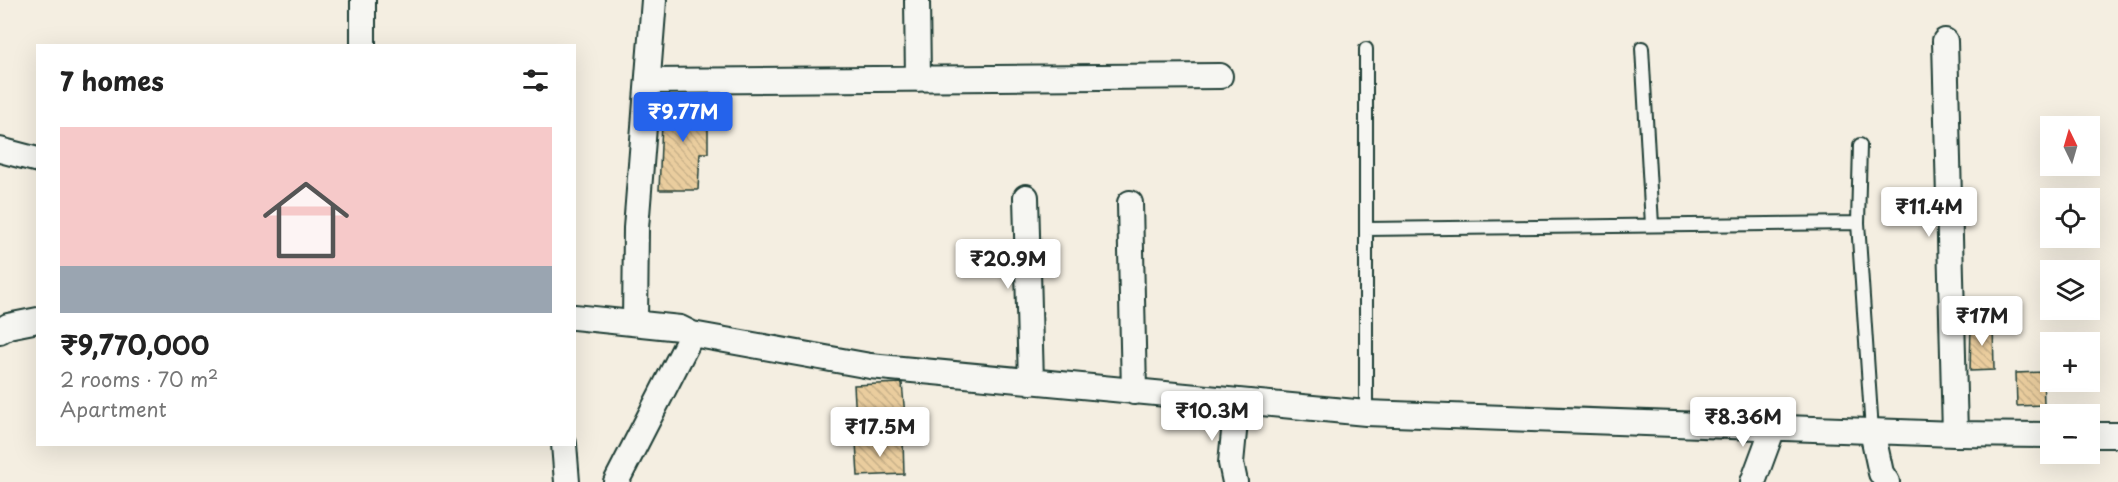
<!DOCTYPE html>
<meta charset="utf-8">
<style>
body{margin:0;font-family:"Playpen Sans",sans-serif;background:#f6f6f6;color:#222;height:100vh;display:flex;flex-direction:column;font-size:22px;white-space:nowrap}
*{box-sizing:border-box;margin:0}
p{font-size:20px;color:#767676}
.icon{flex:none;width:33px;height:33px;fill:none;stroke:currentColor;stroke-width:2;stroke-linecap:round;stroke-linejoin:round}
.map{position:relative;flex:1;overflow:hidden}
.drawer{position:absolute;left:36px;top:44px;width:540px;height:402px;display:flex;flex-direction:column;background:#fff;border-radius:0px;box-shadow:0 6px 24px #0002}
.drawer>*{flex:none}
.needle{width:39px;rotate:355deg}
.tools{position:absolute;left:2040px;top:116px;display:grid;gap:12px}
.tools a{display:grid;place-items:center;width:60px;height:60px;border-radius:0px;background:#fff;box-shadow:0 6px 24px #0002;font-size:30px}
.price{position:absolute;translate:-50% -51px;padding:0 14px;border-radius:6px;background:#fff;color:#222;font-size:20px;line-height:39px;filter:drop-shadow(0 2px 3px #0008)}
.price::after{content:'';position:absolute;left:50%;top:36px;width:18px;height:14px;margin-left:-9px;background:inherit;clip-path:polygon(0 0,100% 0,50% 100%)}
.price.current{background:#2563eb;color:#fff}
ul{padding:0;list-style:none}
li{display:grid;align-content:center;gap:12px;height:318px;padding:0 24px}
li span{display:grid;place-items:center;height:186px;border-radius:0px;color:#555}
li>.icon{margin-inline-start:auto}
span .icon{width:108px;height:108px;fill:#fffc;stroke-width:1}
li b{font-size:26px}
h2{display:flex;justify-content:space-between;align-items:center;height:72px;padding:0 24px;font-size:26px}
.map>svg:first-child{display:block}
.building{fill:url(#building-back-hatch);stroke:#1f3d34;stroke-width:1.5}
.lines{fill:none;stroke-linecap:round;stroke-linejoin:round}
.service-casing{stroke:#1f3d34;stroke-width:16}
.minor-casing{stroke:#1f3d34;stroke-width:28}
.service{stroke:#f6f6f2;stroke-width:12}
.minor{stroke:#f6f6f2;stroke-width:24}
</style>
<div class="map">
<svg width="2118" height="482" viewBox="0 0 2118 482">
<defs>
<pattern id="building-back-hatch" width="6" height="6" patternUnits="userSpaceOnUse" patternTransform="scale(1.5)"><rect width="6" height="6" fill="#eacd9e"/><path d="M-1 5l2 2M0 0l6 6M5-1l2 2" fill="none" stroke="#c8b189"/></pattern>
</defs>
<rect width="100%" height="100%" fill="#f4eee1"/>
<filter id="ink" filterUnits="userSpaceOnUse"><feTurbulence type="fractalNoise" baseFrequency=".0167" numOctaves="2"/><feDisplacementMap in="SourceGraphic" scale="12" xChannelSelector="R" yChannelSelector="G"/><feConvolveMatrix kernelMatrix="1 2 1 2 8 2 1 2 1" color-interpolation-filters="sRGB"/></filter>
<g filter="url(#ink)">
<path class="building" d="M708,99V153H700L698,190H659L663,101Z
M1971,323L1993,324L1994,370L1970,371Z
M2043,372L2044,405L2017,406L2016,373Z
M902,383L905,416L856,420L854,385Z
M903,440L904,474L858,476L856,442Z"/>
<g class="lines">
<defs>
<path id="service" d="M1642,48L1652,225
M1860,145L1858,223L1872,431
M1366,229L1858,223
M1366,413V49"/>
<path id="minor" d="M363,0V45
M917,0L918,79
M1945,41L1955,434
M648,81L1220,76
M0,150L38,160
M1026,197L1031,382
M1130,203L1134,392
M574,317L680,328L692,334L870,366L1366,413L1955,434L2050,435
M635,323L636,228L654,0
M0,331L8,326L38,320
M1872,431L1881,473L1887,482
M2090,435H2118
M564,444L567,482
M616,482L692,334
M1235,482L1231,463L1237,401
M1753,482L1773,428"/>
</defs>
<use href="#service" class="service-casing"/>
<use href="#minor" class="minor-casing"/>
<use href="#service" class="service"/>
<use href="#minor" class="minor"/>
</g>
</g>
</svg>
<div class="tools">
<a><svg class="needle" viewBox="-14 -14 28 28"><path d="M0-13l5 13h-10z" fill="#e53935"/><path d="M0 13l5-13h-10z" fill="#767676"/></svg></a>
<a><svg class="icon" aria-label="locate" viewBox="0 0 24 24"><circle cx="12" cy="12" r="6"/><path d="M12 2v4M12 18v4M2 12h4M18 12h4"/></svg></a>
<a><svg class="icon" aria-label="layers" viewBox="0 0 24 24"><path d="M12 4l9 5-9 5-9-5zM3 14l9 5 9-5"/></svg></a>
<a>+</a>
<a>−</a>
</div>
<b class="price current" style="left:683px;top:143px">₹9.77M</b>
<b class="price" style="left:1929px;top:238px">₹11.4M</b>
<b class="price" style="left:1008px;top:290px">₹20.9M</b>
<b class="price" style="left:1982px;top:347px">₹17M</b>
<b class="price" style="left:1212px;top:442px">₹10.3M</b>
<b class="price" style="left:1743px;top:448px">₹8.36M</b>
<b class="price" style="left:880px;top:458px">₹17.5M</b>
<section class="drawer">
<h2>7 homes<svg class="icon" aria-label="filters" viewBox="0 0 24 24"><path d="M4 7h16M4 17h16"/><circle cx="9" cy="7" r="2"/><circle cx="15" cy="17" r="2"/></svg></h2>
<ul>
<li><span style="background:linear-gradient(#f6c9c9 75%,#9aa5b1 0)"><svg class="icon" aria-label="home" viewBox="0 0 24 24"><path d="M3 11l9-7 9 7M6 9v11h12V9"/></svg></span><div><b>₹9,770,000</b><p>2 rooms · 70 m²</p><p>Apartment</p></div></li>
</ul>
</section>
</div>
